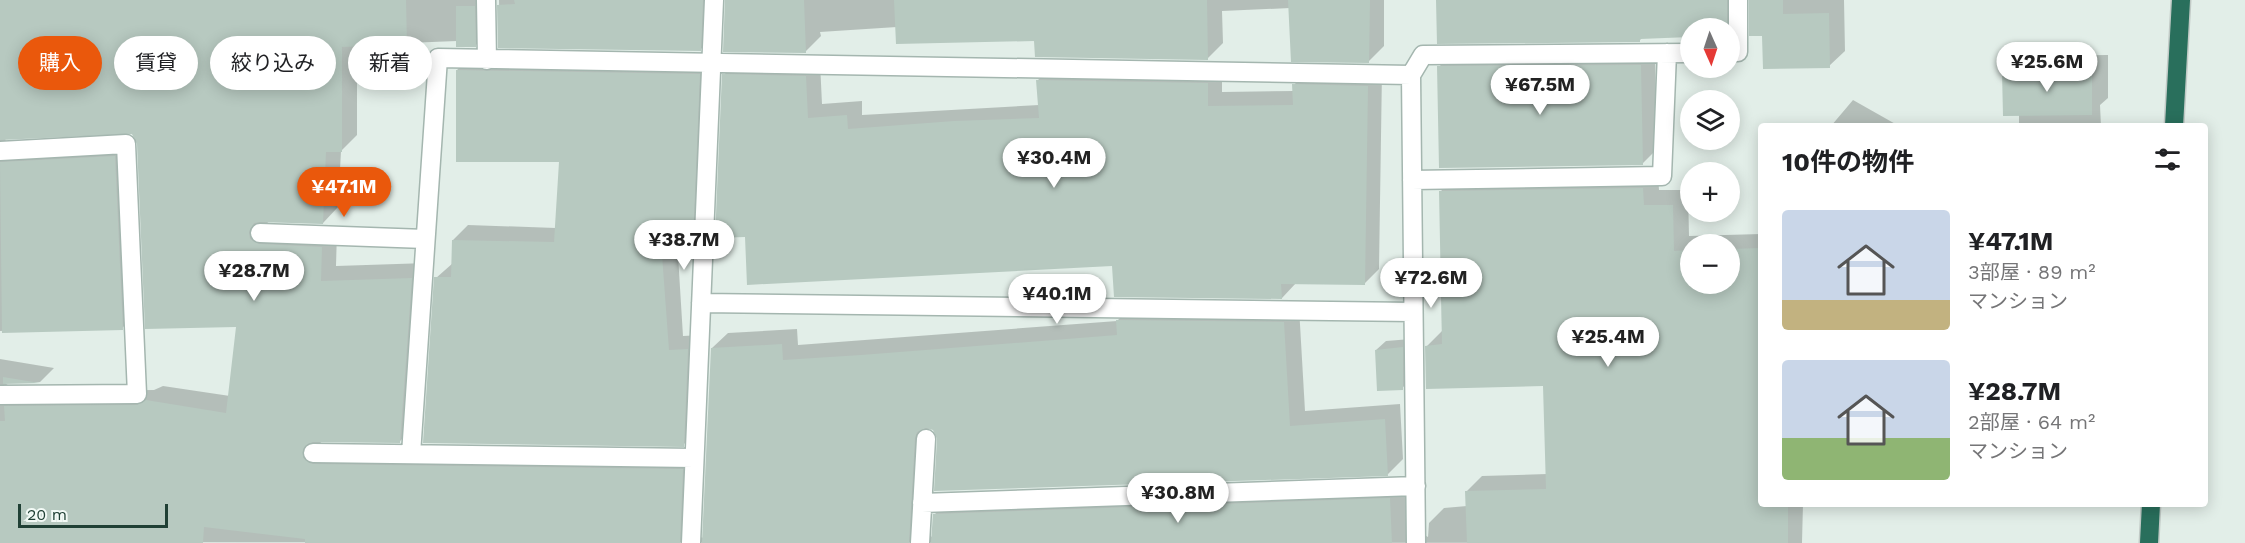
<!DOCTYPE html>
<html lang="ja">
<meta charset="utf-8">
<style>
body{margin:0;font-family:"Work Sans","Noto Sans JP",sans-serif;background:#f6f6f6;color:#202124;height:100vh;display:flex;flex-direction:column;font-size:22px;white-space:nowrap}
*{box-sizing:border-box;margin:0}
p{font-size:20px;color:#757577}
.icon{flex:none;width:33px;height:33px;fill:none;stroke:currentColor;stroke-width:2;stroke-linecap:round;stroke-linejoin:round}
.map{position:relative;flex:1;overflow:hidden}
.panel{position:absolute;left:1758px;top:123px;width:450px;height:384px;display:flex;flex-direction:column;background:#fff;border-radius:6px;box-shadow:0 3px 15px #0003}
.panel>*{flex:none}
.guide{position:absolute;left:18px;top:36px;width:570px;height:54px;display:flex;gap:12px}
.needle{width:39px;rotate:177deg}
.controls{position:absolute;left:1680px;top:18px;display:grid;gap:12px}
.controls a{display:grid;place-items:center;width:60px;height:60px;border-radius:50%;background:#fff;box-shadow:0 3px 15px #0003;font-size:30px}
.scale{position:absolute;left:18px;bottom:15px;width:150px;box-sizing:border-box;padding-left:6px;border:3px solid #204035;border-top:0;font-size:16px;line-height:21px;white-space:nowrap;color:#204035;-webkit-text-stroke:4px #f3faf6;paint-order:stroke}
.price{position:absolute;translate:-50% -51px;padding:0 14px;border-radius:21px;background:#fff;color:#222;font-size:20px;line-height:39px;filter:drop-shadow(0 2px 3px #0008)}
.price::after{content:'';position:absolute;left:50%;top:36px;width:18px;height:14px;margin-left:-9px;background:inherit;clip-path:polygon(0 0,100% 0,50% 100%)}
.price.selected{background:#ea580c;color:#fff}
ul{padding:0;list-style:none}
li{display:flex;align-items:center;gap:18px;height:150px;padding:0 24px}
li span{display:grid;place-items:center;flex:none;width:168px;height:120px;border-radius:6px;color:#555}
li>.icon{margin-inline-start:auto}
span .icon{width:72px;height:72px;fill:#fffc;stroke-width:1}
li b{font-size:26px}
h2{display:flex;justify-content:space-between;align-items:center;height:72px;padding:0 24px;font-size:26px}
.chip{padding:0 21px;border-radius:27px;background:#fff;box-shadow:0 3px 15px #0003;font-size:21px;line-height:54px}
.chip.selected{background:#ea580c;color:#fff}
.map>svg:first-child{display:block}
.shadow{fill:#0003;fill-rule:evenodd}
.building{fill:#b7c9c0}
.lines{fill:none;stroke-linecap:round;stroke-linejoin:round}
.minor-casing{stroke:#a4b6af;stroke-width:21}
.highway-casing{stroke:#c1cac6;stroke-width:21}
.minor{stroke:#fff;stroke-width:18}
.highway{stroke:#296f5c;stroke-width:18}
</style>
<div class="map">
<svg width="2245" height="543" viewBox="0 0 2245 543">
<rect width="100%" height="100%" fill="#e2eee8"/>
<path class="shadow" d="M0,0H490V30L475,46L457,41L357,45V135L341,151L338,207L323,223L265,220L275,229L337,232L336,266L427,263L415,426L400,441L318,440L328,449L698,454L700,537L704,538L712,348L728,333L797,329L798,345L1117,321L1133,305L1299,307L1305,411L1400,404L1403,459L1388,474L939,439L934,429L929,427L925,533L932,537L934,515L950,499L1405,483L1406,511L1420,510L1421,533L1428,537L1429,523L1444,508L1467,506L1466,492L1482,476L1547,474L1545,384L1427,346L1442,331L1441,191L1457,176L1658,173L1659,190H1688L1689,236L1761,234V504H1803L1802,543L0,542V359L54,368L40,382L5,383L16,391L154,390L163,386L230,396L238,326L136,136L126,131L5,138L6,142L130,141L138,313L122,328L0,331ZM1690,244H1730V284H1690Z
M499,0H717L716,34L700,50L500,46Z
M727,0H1384V46L1368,62L1290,8L1222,11L1223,43L1207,59L897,27L820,32L821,36L805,52Z
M1437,0H1742L1730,28H1690V36L1643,37L1639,41Z
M1751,0H1844L1845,51L1829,66L1764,34Z
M1655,50L1657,149L1642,164L1439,67L1453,52Z
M472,55L714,60L707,223L692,238L677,239L683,336L702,335L698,430L683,445L436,278L453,263V240L468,225L556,228L560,160L457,70Z
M2108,55V98L2100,105L2101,126H2019V114L2004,72L2020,56Z
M738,60L820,62L822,104L862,101V115L1039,105L1038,80L1052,66L1222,69V92L1294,91V85L1308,70L1382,71L1379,269L1364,284L1297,282L1282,298L1114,264L746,235L724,75Z
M1853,100L1899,126H1831Z
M1411,339L1412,379L1402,388L1376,350L1386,341Z"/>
<path class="building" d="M0,0H406L407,45L342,47V152H326L323,224L260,222L254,223L249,232L250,239L259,244L322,247L321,281L412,278L400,443L313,442L304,447L303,458L313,464L683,469L680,543H305V539L204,527L203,543H0V421H5L4,406L137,405L146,400L226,413L236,327L145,329L137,144L132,134L0,140Z
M514,0H703L701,51L498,48L497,5L515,4Z
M725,0H804L806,53L723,52Z
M894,0H1207L1208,60L1035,57L1034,41L896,44Z
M1288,0H1370L1369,63L1291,62Z
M1436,0H1727V28H1690V37L1640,39V42L1437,44Z
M1749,0H1783V14L1829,13L1830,68L1763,69L1762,36H1749Z
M456,6H475L476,47H456Z
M1641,65L1643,165L1439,168L1437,66Z
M456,70L700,74L693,240L661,241L669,350L688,349L684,447L423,443L434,277H451L452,240L554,242L559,162H456Z
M2092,70V115L2003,116L2002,72Z
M722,74L806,76L808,118L847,115L848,129L954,121L1039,118L1036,80L1208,83V106L1293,105L1292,84L1368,86L1365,285L1281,284L1282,299L1114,297L1112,266L747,285L745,237L715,238Z
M115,156L123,330L2,333L0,162Z
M1643,188L1644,205H1673L1674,251L1690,250V284H1730V249L1761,248V504H1788V543H1467L1465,491L1546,489L1543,386L1426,389L1425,346L1442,344L1439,191Z
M1116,320L1284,322L1290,426L1385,419L1388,476L934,491L937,439L933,430L926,428L917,432L915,438L909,543H702L711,348L782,344L783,360L861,355L1117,335Z
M1403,347V390L1377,391L1375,350Z
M3,377L40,383L3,384Z
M1390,498L1392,543H931L933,514Z"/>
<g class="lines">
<defs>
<path id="minor" d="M486,0L487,60
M1730,52H1738V0
M0,151L126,144L137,394L0,395
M1412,180L1662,176L1667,53
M260,233L425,239
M701,303L1413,312
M313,453L694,458
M411,454L438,58L1411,75
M922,503L1416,486
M691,543L714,0
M920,543L926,439
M1416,543L1411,75L1423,55L1690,53"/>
<path id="highway" d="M2174,126L2181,0
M2149,543L2151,504"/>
</defs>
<use href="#minor" class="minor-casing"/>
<use href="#highway" class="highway-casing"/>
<use href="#minor" class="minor"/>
<use href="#highway" class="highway"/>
</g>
</svg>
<div class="controls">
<a><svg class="needle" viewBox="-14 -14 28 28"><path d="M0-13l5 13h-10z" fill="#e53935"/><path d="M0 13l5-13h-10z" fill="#757577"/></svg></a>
<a><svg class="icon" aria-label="layers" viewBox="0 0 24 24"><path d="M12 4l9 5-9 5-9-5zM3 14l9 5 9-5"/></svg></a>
<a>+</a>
<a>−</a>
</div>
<div class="scale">20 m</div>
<b class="price" style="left:2047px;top:93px">¥25.6M</b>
<b class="price" style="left:1540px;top:116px">¥67.5M</b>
<b class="price" style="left:1054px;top:189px">¥30.4M</b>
<b class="price selected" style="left:344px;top:218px">¥47.1M</b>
<b class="price" style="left:684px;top:271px">¥38.7M</b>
<b class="price" style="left:254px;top:302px">¥28.7M</b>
<b class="price" style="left:1431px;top:309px">¥72.6M</b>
<b class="price" style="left:1057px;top:325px">¥40.1M</b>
<b class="price" style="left:1608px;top:368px">¥25.4M</b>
<b class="price" style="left:1178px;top:524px">¥30.8M</b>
<div class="guide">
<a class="chip selected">購入</a>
<a class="chip">賃貸</a>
<a class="chip">絞り込み</a>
<a class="chip">新着</a>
</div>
<section class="panel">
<h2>10件の物件<svg class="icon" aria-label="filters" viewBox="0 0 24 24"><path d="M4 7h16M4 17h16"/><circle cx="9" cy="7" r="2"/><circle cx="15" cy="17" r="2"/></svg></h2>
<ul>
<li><span style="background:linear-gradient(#c9d6e8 75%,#c2b280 0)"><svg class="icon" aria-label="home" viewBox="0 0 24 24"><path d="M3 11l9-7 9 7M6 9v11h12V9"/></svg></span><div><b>¥47.1M</b><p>3部屋 · 89 m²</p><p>マンション</p></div></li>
<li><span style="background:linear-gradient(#c9d6e8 65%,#8fb573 0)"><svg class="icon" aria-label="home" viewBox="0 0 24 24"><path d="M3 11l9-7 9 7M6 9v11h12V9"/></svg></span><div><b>¥28.7M</b><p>2部屋 · 64 m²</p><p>マンション</p></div></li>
</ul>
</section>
</div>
